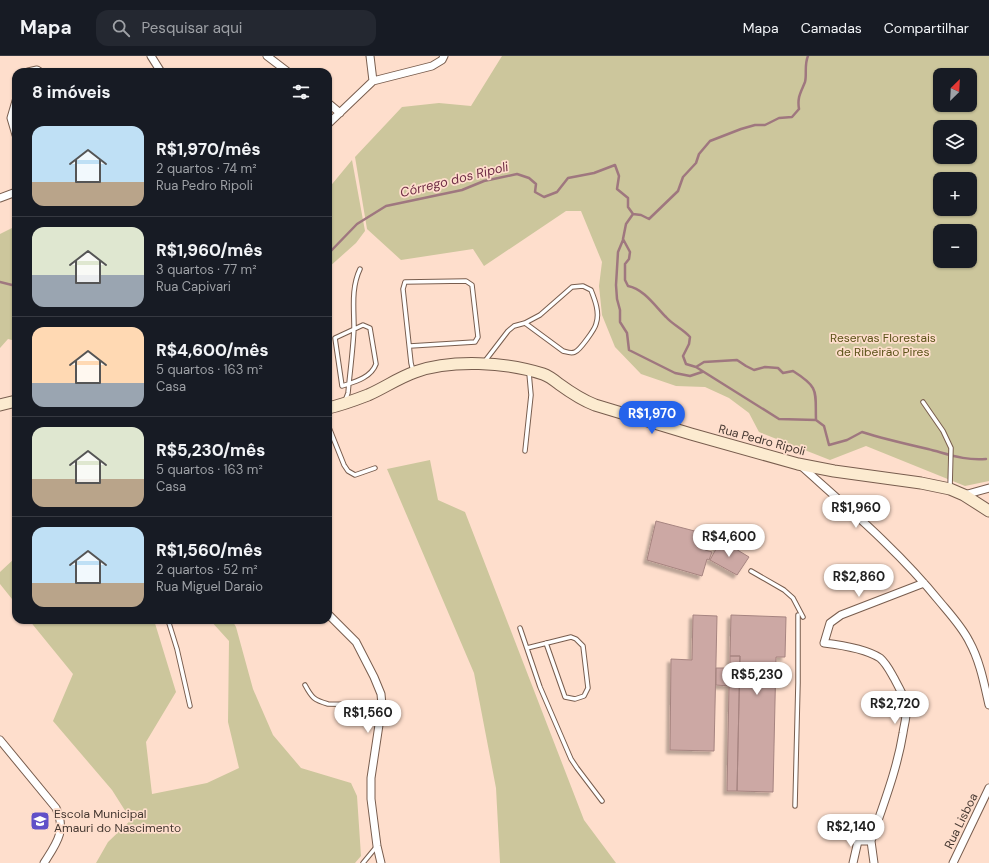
<!DOCTYPE html>
<html lang="pt">
<meta charset="utf-8">
<style>
body{margin:0;font-family:"DM Sans",sans-serif;background:#242831;color:#f1f3f6;height:100vh;display:flex;flex-direction:column;font-size:15px;white-space:nowrap}
*{box-sizing:border-box;margin:0}
p{font-size:13px;color:#9ea1a6}
.icon{flex:none;width:22px;height:22px;fill:none;stroke:currentColor;stroke-width:2;stroke-linecap:round;stroke-linejoin:round}
.map{position:relative;flex:1;overflow:hidden}
.sheet{position:absolute;left:12px;top:12px;width:320px;height:556px;display:flex;flex-direction:column;background:#171b24;border-radius:12px;box-shadow:0 1px 3px #0004}
.sheet>*{flex:none}
.needle{width:26px;rotate:24deg}
.buttons{position:absolute;left:933px;top:12px;display:grid;gap:8px}
.buttons a{display:grid;place-items:center;width:44px;height:44px;border-radius:8px;background:#171b24;box-shadow:0 1px 3px #0004;font-size:20px}
.price{position:absolute;translate:-50% -34px;padding:0 9px;border-radius:14px;background:#fff;color:#222;font-size:13px;line-height:26px;filter:drop-shadow(0 1px 2px #0008)}
.price::after{content:'';position:absolute;left:50%;top:24px;width:12px;height:9px;margin-left:-6px;background:inherit;clip-path:polygon(0 0,100% 0,50% 100%)}
.price.selected{background:#2563eb;color:#fff}
ul{padding:0;list-style:none}
li{display:flex;align-items:center;gap:12px;height:100px;padding:0 20px}
li+li{border-top:1px solid #363941}
li span{display:grid;place-items:center;flex:none;width:112px;height:80px;border-radius:12px;color:#555}
li>.icon{margin-inline-start:auto}
span .icon{width:48px;height:48px;fill:#fffc;stroke-width:1}
li b{font-size:17px}
h2{display:flex;justify-content:space-between;align-items:center;height:48px;padding:0 20px;font-size:17px}
header{display:flex;align-items:center;gap:24px;box-sizing:border-box;height:56px;padding:0 20px;background:#171b24;border-bottom:1px solid #363941}
header strong{font-size:19px}
nav{display:flex;gap:22px;margin-inline-start:auto;font-size:14px}
.search{width:280px;height:36px;background:#242831;display:flex;align-items:center;gap:10px;box-sizing:border-box;padding:0 14px;border-radius:12px;color:#9ea1a6;font-size:15px}
.map>svg:first-child{display:block}
.green{fill:#ccc69c;fill-rule:evenodd}
.lines{fill:none;stroke-linecap:round;stroke-linejoin:round}
.stream{stroke:#9f777f;stroke-width:2.5}
.building{fill:#cca8a4;stroke:#a68480;filter:url(#shadow)}
.lane-casing{stroke:#785d4e;stroke-width:5.5}
.street-casing{stroke:#785d4e;stroke-width:9}
.secondary-casing{stroke:#785d4e;stroke-width:13}
.lane{stroke:#fff;stroke-width:3.5}
.street{stroke:#fff;stroke-width:7}
.secondary{stroke:#fcebd0;stroke-width:11}
.labels{text-anchor:middle;stroke-width:3.5;stroke-linejoin:round;paint-order:stroke}
.park-label{font-size:12px;fill:#5c5319;stroke:#fedecc}
.street-label{font-size:12px;fill:#453831;stroke:#fedecc}
.poi-label{font-size:12px;fill:#453831;stroke:#fedecc;text-anchor:start}
.water-label{font-size:13px;font-style:italic;fill:#702e46;stroke:#fedecc}
</style>
<header>
<strong>Mapa</strong>
<div class="search"><svg class="icon" aria-label="search" viewBox="0 0 24 24"><circle cx="10" cy="10" r="6"/><path d="M15 15l6 6"/></svg>Pesquisar aqui</div>
<nav><a>Mapa</a><a>Camadas</a><a>Compartilhar</a></nav>
</header>
<div class="map">
<svg width="989" height="807" viewBox="0 0 989 807">
<defs>
<filter id="shadow"><feDropShadow dx="-3.5" dy="3.5" stdDeviation="1" flood-color="#0004"/></filter>
</defs>
<rect width="100%" height="100%" fill="#fedecc"/>
<path class="green" d="M502,0H989V425L965,430L866,390L830,404L759,376L749,357L729,342L705,331L676,330L641,318L615,291L602,259L599,230L602,206L581,155H566L484,210L473,193L401,204L367,173L355,101L402,51L439,47L471,50ZM940,19H970V49H940ZM940,71H970V101H940ZM940,123H970V153H940ZM940,175H970V205H940Z
M352,104L365,175L356,187L328,212V133Z
M16,170V285L8,283L0,292V178Z
M430,404L438,444L465,456L584,764L616,807H500L496,732L474,617L387,413Z
M16,501V548L0,528V516Z
M29,564H154L176,636L146,686L152,738L207,727L239,712L228,666L229,585L210,564H232L236,571L253,633L273,679L301,712L351,727L357,740L361,800L355,807H96L108,786L131,764L112,734L53,665L73,618Z"/>
<g class="lines">
<path class="stream" d="M633,158L641,159L649,163L678,135L683,121L696,107L699,98L710,85L741,73L755,69H765L779,62L792,61L799,53C797,41 801,36 805,26C807,19 804,9 808,0
M623,184L618,196L616,229L617,243L620,254V266L627,277L629,294L675,317L690,320L702,316
M328,198L357,168L386,150L462,134L484,125L517,118L529,122L536,128L535,136L544,141L557,136L568,122L594,117L615,109L619,120L617,133L628,142V151L633,158L626,168L623,183L630,196L629,203L625,208V224L628,230C644,233 655,250 666,261C673,269 683,273 690,281L689,288L683,300L686,308L696,311L779,363L816,364L824,370L829,389L847,384L862,376C884,383 906,388 928,393C948,398 965,405 986,403
M0,226L16,230
M696,311L704,306L737,304L746,310L754,314L765,311L778,312L783,317L793,315C820,332 815,335 816,364"/>
</g>
<path class="building" d="M656,465L710,479L705,494L712,496L709,504L707,503L702,520L647,504Z
M721,484L749,501L737,519L710,504Z
M693,559L717,560L714,695L670,694L671,603L692,604Z
M731,559L786,561L785,601H776L773,736L737,735L740,600H730Z
M730,600H740L737,735H727L729,630L716,629V612H730Z"/>
<g class="lines">
<defs>
<path id="lane" d="M363,269L370,272L376,308C371,322 354,326 342,330L335,282Z
M410,290L475,286L478,281L472,229L466,225L405,226L403,233L411,307L413,315
M485,305L508,275L514,270L525,267L540,259L572,231L583,230L591,234C595,244 600,257 596,268C595,273 580,294 575,296C571,298 567,296 563,295L525,267
M345,345L348,337C350,316 353,294 354,272C354,252 351,232 360,213
M923,346L943,375L951,392L950,432
M328,369L344,409L348,415L355,419L375,412
M525,395L531,339L529,317
M751,515L784,534L793,542L803,561
M168,564L177,593L190,650
M520,572L540,631L571,703L577,712L602,745
M527,592L571,581L576,583L583,590L588,632L584,640L575,643L565,641L546,587
M305,629C312,642 314,644 328,648L382,649
M795,750L798,627V559
M363,807L377,790"/>
<path id="street" d="M151,0L161,16
M267,0L288,16
M370,0L373,25
M28,16L37,14L40,16
M16,45L11,62L16,79
M328,47L340,57
M328,68L373,25L432,10L442,4L444,0
M0,142L16,136
M800,409C849,453 899,495 940,546C950,558 962,571 969,585C980,605 984,627 989,649
M964,439L989,432
M328,558L356,586L374,621L381,638L382,649L371,722V743L377,790L381,807
M0,684L56,752C67,775 56,788 44,807
M833,770L858,785H871L874,807
M871,785C883,749 897,714 903,677C904,669 907,661 906,653C906,642 899,632 894,622C890,615 886,607 880,602C866,593 841,589 824,587L830,567L841,559L924,527
M853,807L858,785
M953,807L989,732"/>
<path id="secondary" d="M0,349L16,345
M328,352C342,349 355,344 368,339C384,332 398,322 415,316C451,303 507,306 543,318C549,320 554,324 559,328C570,336 582,344 595,349L691,378L798,408L834,415L921,427L950,433L964,439L989,455"/>
</defs>
<use href="#lane" class="lane-casing"/>
<use href="#street" class="street-casing"/>
<use href="#secondary" class="secondary-casing"/>
<use href="#lane" class="lane"/>
<use href="#street" class="street"/>
<use href="#secondary" class="secondary"/>
</g>
<defs>
<symbol id="school-square" viewBox="-11 -11 22 22"><rect x="-9" y="-9" width="18" height="18" rx="4" fill="#6150c8" stroke="#fedecc"/><path d="M0-5L7-2L0 1L-7-2ZM-4 1L0 2.5L4 1V4Q0 6-4 4Z" fill="#fff"/></symbol>
</defs>
<g fill-rule="evenodd">
<use href="#school-square" x="29" y="754" width="22" height="22"/>
</g>
<g class="labels">
<g class="park-label">
<text x="883" y="286">Reservas Florestais<tspan x="883" dy="14">de Ribeirão Pires</tspan></text>
</g>
<g class="street-label">
<text transform="translate(762 384) rotate(15)" y="4">Rua Pedro Ripoli</text>
<text transform="translate(961 765) rotate(-64)" y="4">Rua Lisboa</text>
</g>
<g class="poi-label">
<text x="54" y="762">Escola Municipal<tspan x="54" dy="14">Amauri do Nascimento</tspan></text>
</g>
<g class="water-label">
<text transform="translate(454 123) rotate(-14)" y="5">Córrego dos Ripoli</text>
</g>
</g>
</svg>
<div class="buttons">
<a><svg class="needle" viewBox="-14 -14 28 28"><path d="M0-13l5 13h-10z" fill="#e53935"/><path d="M0 13l5-13h-10z" fill="#9ea1a6"/></svg></a>
<a><svg class="icon" aria-label="layers" viewBox="0 0 24 24"><path d="M12 4l9 5-9 5-9-5zM3 14l9 5 9-5"/></svg></a>
<a>+</a>
<a>−</a>
</div>
<b class="price selected" style="left:652px;top:379px">R$1,970</b>
<b class="price" style="left:856px;top:473px">R$1,960</b>
<b class="price" style="left:729px;top:502px">R$4,600</b>
<b class="price" style="left:859px;top:542px">R$2,860</b>
<b class="price" style="left:757px;top:640px">R$5,230</b>
<b class="price" style="left:895px;top:669px">R$2,720</b>
<b class="price" style="left:368px;top:678px">R$1,560</b>
<b class="price" style="left:851px;top:792px">R$2,140</b>
<section class="sheet">
<h2>8 imóveis<svg class="icon" aria-label="filters" viewBox="0 0 24 24"><path d="M4 7h16M4 17h16"/><circle cx="9" cy="7" r="2"/><circle cx="15" cy="17" r="2"/></svg></h2>
<ul>
<li><span style="background:linear-gradient(#bfe0f5 70%,#b9a48a 0)"><svg class="icon" aria-label="home" viewBox="0 0 24 24"><path d="M3 11l9-7 9 7M6 9v11h12V9"/></svg></span><div><b>R$1,970/mês</b><p>2 quartos · 74 m²</p><p>Rua Pedro Ripoli</p></div></li>
<li><span style="background:linear-gradient(#dfe7d0 60%,#9aa5b1 0)"><svg class="icon" aria-label="home" viewBox="0 0 24 24"><path d="M3 11l9-7 9 7M6 9v11h12V9"/></svg></span><div><b>R$1,960/mês</b><p>3 quartos · 77 m²</p><p>Rua Capivari</p></div></li>
<li><span style="background:linear-gradient(#ffd9b3 70%,#9aa5b1 0)"><svg class="icon" aria-label="home" viewBox="0 0 24 24"><path d="M3 11l9-7 9 7M6 9v11h12V9"/></svg></span><div><b>R$4,600/mês</b><p>5 quartos · 163 m²</p><p>Casa</p></div></li>
<li><span style="background:linear-gradient(#dfe7d0 65%,#b9a48a 0)"><svg class="icon" aria-label="home" viewBox="0 0 24 24"><path d="M3 11l9-7 9 7M6 9v11h12V9"/></svg></span><div><b>R$5,230/mês</b><p>5 quartos · 163 m²</p><p>Casa</p></div></li>
<li><span style="background:linear-gradient(#bfe0f5 70%,#b9a48a 0)"><svg class="icon" aria-label="home" viewBox="0 0 24 24"><path d="M3 11l9-7 9 7M6 9v11h12V9"/></svg></span><div><b>R$1,560/mês</b><p>2 quartos · 52 m²</p><p>Rua Miguel Daraio</p></div></li>
</ul>
</section>
</div>
